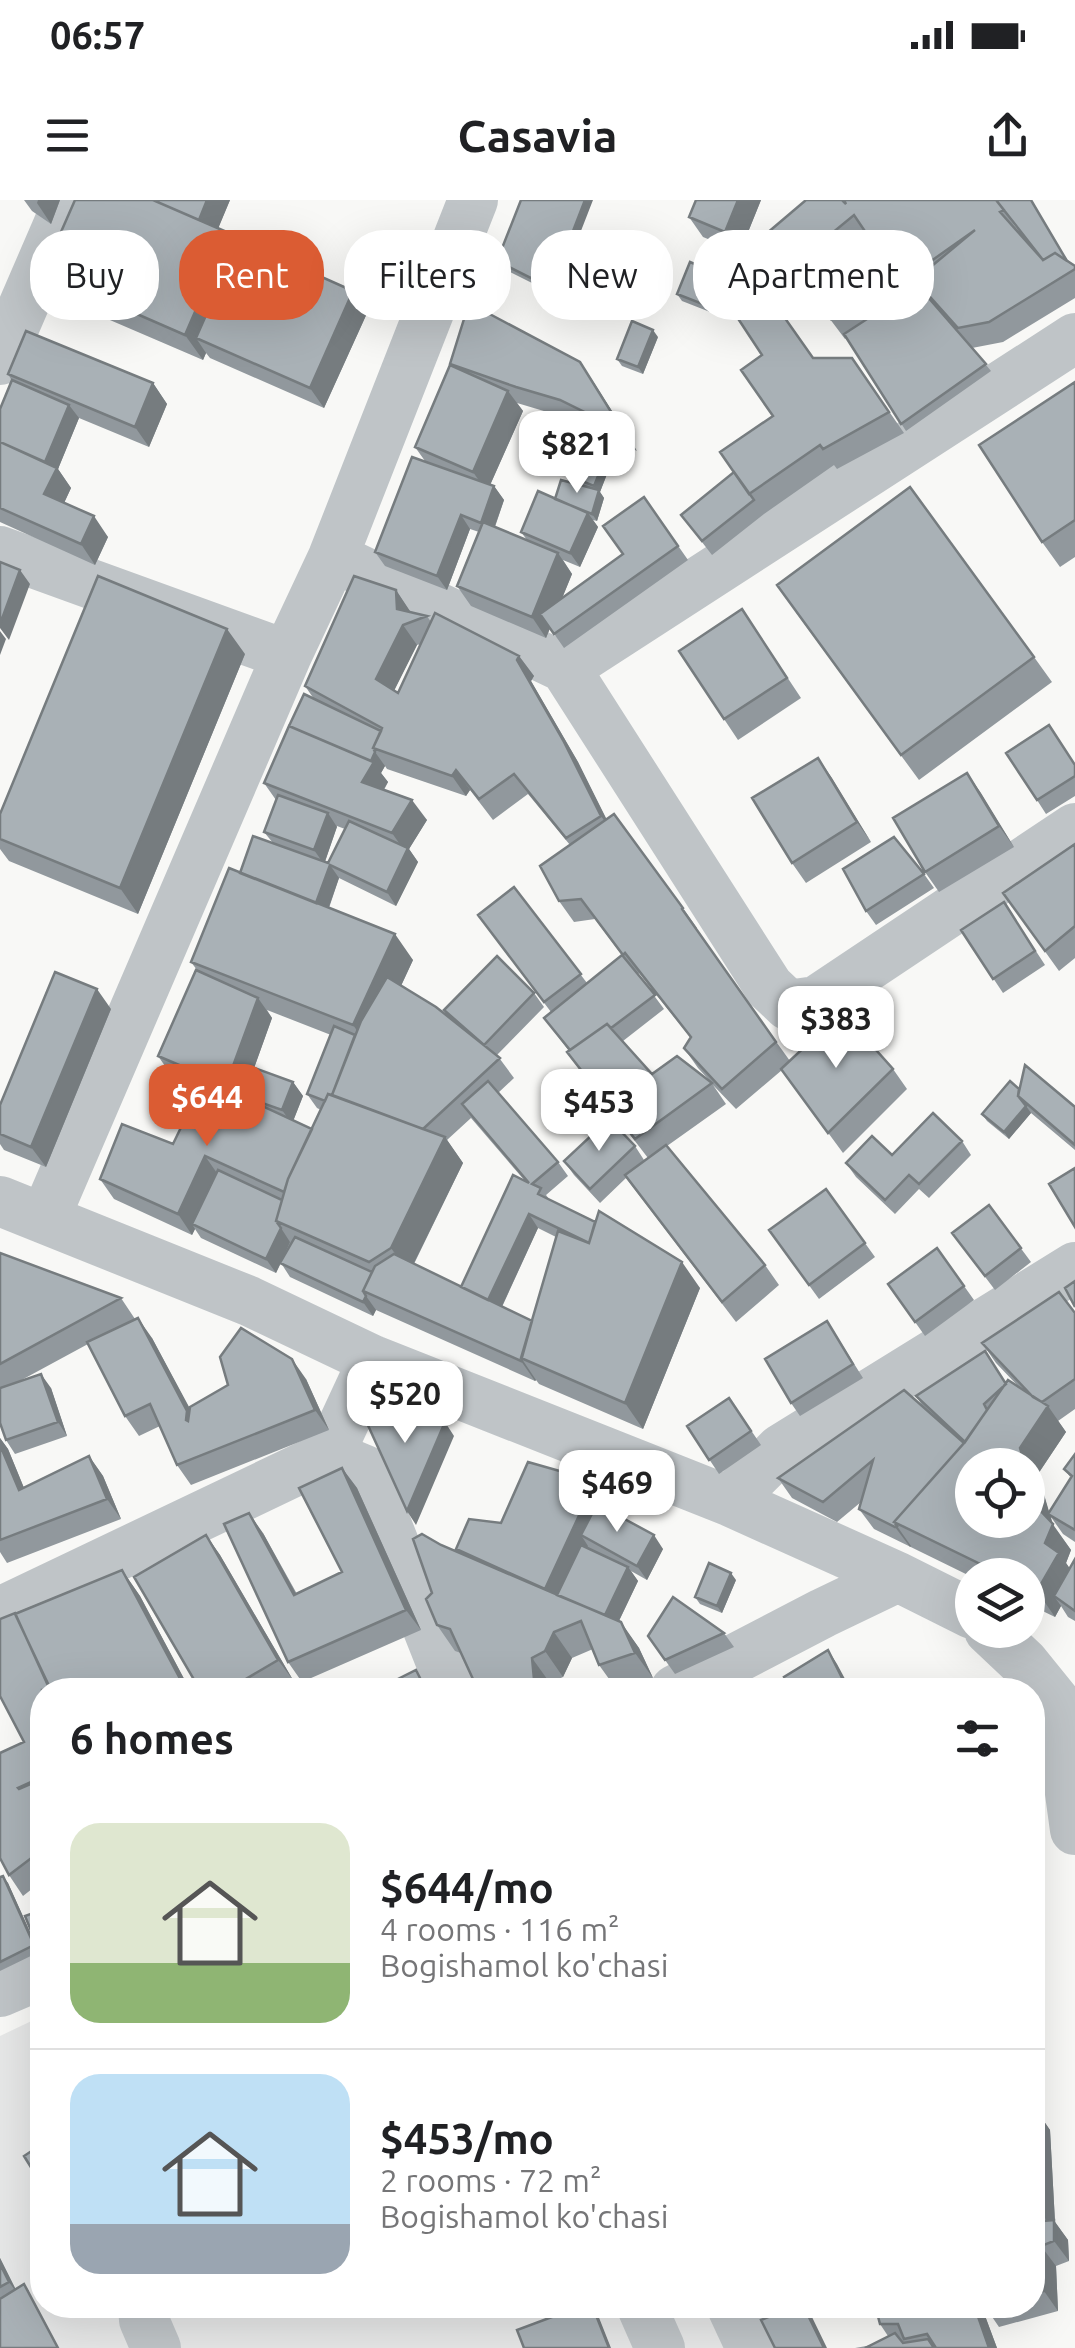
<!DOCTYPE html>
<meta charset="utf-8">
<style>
body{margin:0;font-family:Ubuntu,sans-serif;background:#f2f2f2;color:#202124;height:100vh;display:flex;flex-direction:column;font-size:38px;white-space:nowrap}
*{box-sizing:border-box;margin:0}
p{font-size:32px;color:#757577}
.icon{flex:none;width:55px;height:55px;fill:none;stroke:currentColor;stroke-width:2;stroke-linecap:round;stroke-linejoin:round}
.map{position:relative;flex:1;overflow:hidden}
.sheet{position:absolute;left:30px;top:1478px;width:1015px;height:640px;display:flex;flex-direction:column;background:#fff;border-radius:40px;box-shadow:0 10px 40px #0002}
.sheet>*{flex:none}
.hud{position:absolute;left:30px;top:30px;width:1015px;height:90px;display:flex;gap:20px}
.fabs{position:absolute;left:955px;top:1248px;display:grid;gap:20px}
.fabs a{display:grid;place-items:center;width:90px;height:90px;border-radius:50%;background:#fff;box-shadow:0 10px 40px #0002;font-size:50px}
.price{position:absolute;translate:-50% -85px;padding:0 22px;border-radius:20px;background:#fff;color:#222;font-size:32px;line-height:65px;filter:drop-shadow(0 2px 5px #0008)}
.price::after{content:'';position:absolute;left:50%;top:60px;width:30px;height:22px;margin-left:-15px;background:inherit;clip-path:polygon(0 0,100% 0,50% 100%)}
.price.selected{background:#db5c33;color:#fff}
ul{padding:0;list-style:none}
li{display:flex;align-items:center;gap:30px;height:250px;padding:0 40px}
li+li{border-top:2px solid #e0e0e0}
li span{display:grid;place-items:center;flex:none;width:280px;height:200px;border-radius:30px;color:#555}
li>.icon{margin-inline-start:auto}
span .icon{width:120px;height:120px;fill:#fffc;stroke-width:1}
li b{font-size:42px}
h2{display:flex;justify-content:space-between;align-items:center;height:120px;padding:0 40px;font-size:42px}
.pill{padding:0 35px;border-radius:40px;background:#fff;box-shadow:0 10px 40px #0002;font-size:35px;line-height:90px}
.pill.selected{background:#db5c33;color:#fff}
.status{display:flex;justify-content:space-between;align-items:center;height:70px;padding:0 50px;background:#fff;direction:ltr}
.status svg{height:28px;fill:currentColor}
header{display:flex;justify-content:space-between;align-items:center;height:130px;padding:0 40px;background:#fff;font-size:45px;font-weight:600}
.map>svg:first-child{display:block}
.built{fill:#e6e7e7}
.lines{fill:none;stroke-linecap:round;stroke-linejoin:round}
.minor{stroke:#bfc4c7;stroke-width:50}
.wall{fill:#91989d;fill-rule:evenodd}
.shaded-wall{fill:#767c7f}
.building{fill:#a9b1b6;stroke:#767c7f;stroke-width:2.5}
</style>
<div class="status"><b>06:57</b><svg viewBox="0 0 49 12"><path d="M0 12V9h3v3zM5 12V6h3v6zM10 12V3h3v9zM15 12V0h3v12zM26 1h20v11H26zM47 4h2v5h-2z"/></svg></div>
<header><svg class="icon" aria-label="menu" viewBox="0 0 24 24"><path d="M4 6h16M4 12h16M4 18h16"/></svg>Casavia<svg class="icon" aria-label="share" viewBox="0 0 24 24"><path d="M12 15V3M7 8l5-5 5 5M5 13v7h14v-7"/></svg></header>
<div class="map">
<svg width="1075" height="2148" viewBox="0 0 1075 2148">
<rect width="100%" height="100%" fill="#f8f8f6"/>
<path class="built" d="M42,1816V2105H705L729,2148H0V1836Z"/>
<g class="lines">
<path class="minor" d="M0,160L69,0
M0,351L287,455
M333,357L565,468L769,787L788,805L816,801L1075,628
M565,468L1075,138
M0,1001L249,1101L373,1160L729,1301L898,1377L972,1414
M45,1018L287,455L333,357L473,0
M329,1255L365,1270L452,1490
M729,1301L781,1249L1075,1067
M0,1412L329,1255L373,1160
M989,1430L1024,1463L1058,1505L1075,1630
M675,1490L823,1413L898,1377
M0,1792L42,1774
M143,2105L144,2120L156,2148
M641,2105L660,2148
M731,2105L751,2148"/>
</g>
<path class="wall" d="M24,0H60L51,24L32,11Z
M75,0H230L218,28L237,44L353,91L368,111L324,208L210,158L206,153L203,160L61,99L43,73Z
M521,0L556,95L502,68L497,61Z
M761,0L740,52L703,37L689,17Z
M844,0H996L1075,66V98L1003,142L972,148L991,171L906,231L846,138L845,139L766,34ZM1006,14L1035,51L1017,31L1018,30ZM868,36L907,93L870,117L834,63Z
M718,74L800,83L777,107L813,158H852L904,233L837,269L834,265L764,314L712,355L681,315L734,272L720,252L773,216L762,155L720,90L710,112L682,101L677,94Z
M658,137L643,174L622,166L617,159Z
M450,164L594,183L637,251L574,220L517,203L523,211L490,285L494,286L504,300L495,327L527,340L521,332L555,299L579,285L574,278L611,244L616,251L600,292L604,298L597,321L593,320L598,327L580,367L563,360L572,374L562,398L623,354L644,297L688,360L564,448L550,428L546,438L471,406L457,386L479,332L470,329L447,390L385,366L375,352L425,261L415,247L452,166Z
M8,174L153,183L167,204L149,247L79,218L58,269L71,288L64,303L108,337L95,365L0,322V209L12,181Z
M1075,182V357L1060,367L1042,342Z
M396,390L410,412L427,416L431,422L519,456L534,476L531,481L578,562L606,619L683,708L697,728L696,730L790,861L893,869L907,889L843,953L782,870L736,909L713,885L726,904L667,946L765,1065L779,1085L736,1122L626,978L600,1003L574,975L564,961L635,946L644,960L648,958L567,853L569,851L544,818L551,812L488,729L514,687L587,783L622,755L595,719L574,722L559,701L570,645L528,594L493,620L470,590L466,596L387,569L385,566L381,573L388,582L384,590L427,620L409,649L418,662L396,706L339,678L329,708L413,760L401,786L448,817L444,810L534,793L544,807L497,855L514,878L498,893L558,962L568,976L546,995L549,999L700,1088L643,1229L539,1184L536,1180L535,1181L376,1110L373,1116L290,1077L281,1063L276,1073L201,1038L195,1029L192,1035L114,999L100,979L173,944L200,888L172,876L158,856L197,770L191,762L240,673L273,643L264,632L276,600L264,583L314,499L305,486ZM421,444L398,493L394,490L417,445ZM337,626L345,629L328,663L325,662ZM639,773L691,838L684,848L698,868L711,882L652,874L623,841L664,809L638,774ZM267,810L331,835L307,894L317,908L321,910L312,929L293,921L303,896L293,882L254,868L272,818ZM471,918L525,981L461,1087L414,1064L463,963L447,940ZM538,1028L556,1037L532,1121L502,1107Z
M742,409L801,498L738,540L724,519Z
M795,411L1034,457L1052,482L919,580Z
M245,454L138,714L9,661L0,649V614Z
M818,558L871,642L806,683L792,663Z
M1075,564V596L1046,614L1037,600Z
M967,573L1014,647L939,692L925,672Z
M1075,644V758L1059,771L1003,693Z
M924,674L934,688L876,725L866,711Z
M1004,702L1045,765L1003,793L961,730Z
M111,809L46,967L4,950L0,944V905Z
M1019,889L1075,907V950L1031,913L1009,939L987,921L982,914Z
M962,941L971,955L929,998L919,989L895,1014L856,977L846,963Z
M826,989L875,1057L819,1099L769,1030Z
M989,1005L1031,1062L995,1090L952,1033Z
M937,1048L974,1100L925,1136L888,1084Z
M0,1053L121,1098L135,1119L122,1126L152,1138L190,1210L306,1179L329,1230L191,1285L177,1265L160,1226L139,1236L125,1216L88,1144L16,1183L51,1188L67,1236L15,1254L6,1240L0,1223Z
M1075,1113V1209L1058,1221L1066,1232L1038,1274L1049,1313L1071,1278L1064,1269L1075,1254V1342L1063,1334L1051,1317L1052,1323L1071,1350L1066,1363L1070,1369L1075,1359V1421L1068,1417L1061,1406L1055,1417L1028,1404V1375H972V1377L874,1329L859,1309L861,1302L837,1322L792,1298L778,1278L924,1208L916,1196L1006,1183L1020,1188L996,1163L982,1143Z
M836,1135L863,1178L800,1216L791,1203Z
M729,1198L761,1245L719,1274L687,1226Z
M0,1238L8,1249L24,1288L89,1256L103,1276L121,1319L7,1363L0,1352Z
M342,1268L357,1288L421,1430L302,1482L288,1462L263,1333L297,1394L342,1372Z
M609,1301L606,1309L663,1349L647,1380L631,1371L638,1381L619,1421L639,1448L653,1478L617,1490L599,1465L593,1449L572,1458L563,1477L550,1483L455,1451L437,1425L441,1345L458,1352L456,1349L501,1323Z
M206,1335L220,1355L293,1480L276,1490H200Z
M122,1370L140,1396L190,1490H42V1681L23,1696L9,1675L0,1658V1553L24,1542L0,1496V1419Z
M736,1380L722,1413L700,1404L695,1397Z
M724,1433L734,1447L675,1474L648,1436Z
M0,1677L8,1683L39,1752L0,1771Z
M42,1710V1750L34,1738Z
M1032,1894L1041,1917L1050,1930L1055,2022L1068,2040L1069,2061L1056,2066L1058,2111L999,2127L984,2105H1032Z
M0,2058L16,2090L24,2084L29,2091L0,2148Z
M757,2105H823L808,2112L812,2117L765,2118Z
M981,2105L997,2148H855L872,2145L888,2136L880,2124Z"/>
<path class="shaded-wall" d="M38,0H60L51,24L37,3Z
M207,0H230L213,41L198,21Z
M585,0H593L556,95L551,88Z
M738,0H761L740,52L725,32Z
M229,33L247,58L196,138L206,153L203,160L185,135Z
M786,63L800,83L777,107L763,87Z
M718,74L723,81L710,112L705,105Z
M353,91L368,111L324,208L310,188Z
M653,130L658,137L643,174L638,167Z
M580,162L594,183L637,251L623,231Z
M153,183L167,204L149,247L135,227Z
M508,191L523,211L487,292L473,272Z
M69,205L79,218L58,269L71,288L59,314L44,294L45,262Z
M611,244L616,251L600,292L604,298L597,321L592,314L598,292L594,286Z
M494,286L504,300L491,337L481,323Z
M588,313L598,327L580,367L570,353Z
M461,315L470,329L447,390L437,376Z
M94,316L108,337L95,365L81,344Z
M558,353L572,374L546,438L532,417Z
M20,370L30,384L9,440L0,428V424Z
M396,390L410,411V422L397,409Z
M403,425L417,445L390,499L376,479Z
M227,429L245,454L138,714L120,688Z
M0,431L6,439L0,455Z
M519,456L534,476L531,481L578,562L615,636L601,616L517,460Z
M375,552L385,566L381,573L388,582L376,602L362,582Z
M818,558L832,578L871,642L857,622Z
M456,570L470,590L466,596L452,576Z
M967,573L981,593L1014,647L999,626Z
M412,600L427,620L409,649L418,662L396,706L387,692L406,653L392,633Z
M328,613L337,627L324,664L314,650Z
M330,665L339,678L324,721L314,707Z
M395,734L413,760L371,850L353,825Z
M97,789L111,809L46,967L31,947Z
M258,798L272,818L244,896L231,892L226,885Z
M293,882L303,896L292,924L282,910Z
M1026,906L1031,913L1009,939L1004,932Z
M445,937L463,963L409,1073L391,1048Z
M205,956L219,976L192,1024L195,1029L192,1035L178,1014Z
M529,1014L538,1028L497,1117L487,1103Z
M281,1028L290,1042L276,1073L266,1059Z
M682,1062L700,1088L643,1229L625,1203Z
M366,1096L376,1110L373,1116L363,1102Z
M138,1118L152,1138L202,1231L186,1220Z
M292,1159L306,1179L329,1230L315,1210Z
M522,1159L536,1180L535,1181L521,1161Z
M41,1174L51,1188L67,1236L58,1222Z
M1048,1206L1066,1232L1038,1274L1053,1325L1071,1350L1066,1363L1075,1376L1054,1396L1061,1406L1055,1417L1037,1391V1307L1028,1274V1265H1025L1020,1248Z
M445,1222L454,1236L416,1325L407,1311Z
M0,1238L8,1249L33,1310L19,1290L0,1245Z
M89,1256L103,1276L121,1319L107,1299Z
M342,1268L357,1288L421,1430L406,1410Z
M595,1281L609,1301L591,1341L581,1335L588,1346L564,1398L544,1390Z
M249,1313L263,1333L308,1416L294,1395Z
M897,1326L911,1346L910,1347L895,1327Z
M206,1335L220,1355L293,1480L278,1460Z
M654,1335L663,1349L647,1380L637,1366Z
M628,1367L638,1381L614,1431L605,1417Z
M122,1370L140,1396L190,1490H186Z
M731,1373L736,1380L722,1413L717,1406Z
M621,1422L639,1448L653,1478L635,1453Z
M554,1432L572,1458L563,1477L545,1451Z
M828,1450L837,1464L851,1490H848Z
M532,1458L550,1483L551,1490H535Z
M3,1676L8,1683L39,1752L34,1745Z
M1032,1894L1041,1917L1050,1930L1055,2022L1068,2040L1069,2061L1054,2041V2031L1042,2014L1037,1915L1032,1909Z
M1041,2046L1056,2066L1058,2111L1044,2091Z
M0,2058L19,2096L9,2082L0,2064Z
M592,2105L596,2110L611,2148H609Z
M803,2105L812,2117L827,2148H824Z
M974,2105H981L997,2148H989Z"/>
<path class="building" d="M75,0H153L229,33L185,135L43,73Z
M153,0H207L199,20Z
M521,0H585L551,88L497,61Z
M696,0H738L725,32L689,17Z
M806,0H842L846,4L844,0H996L1004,10L1000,12L1043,60L1055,53L1075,66V69L989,122L958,128L915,80L975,30L900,83L854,15L820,43L859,101L831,119L766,34Z
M996,0H1031L1067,61L1055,53L1043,60Z
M764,38L786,63L763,87L813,158H852L889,212L823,249L820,245L749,294L720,252L773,216L741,170L762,155L712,79Z
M239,40L353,91L310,188L196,138Z
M690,62L718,74L712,79L715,82L705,105L677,94Z
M920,88L986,164L901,224L844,134L907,93L909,96Z
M469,103L580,162L623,231L560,200L516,187L450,164Z
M632,121L653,130L638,167L617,159Z
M26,131L153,183L135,227L8,174Z
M450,165L508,191L473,272L415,247Z
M12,180L69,205L45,262L0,242V209Z
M1075,182V320L1042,342L979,245Z
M591,236L611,244L594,286L574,278Z
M0,242L57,268L44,294L94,316L81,344L0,308Z
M412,257L494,286L481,323L461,315L437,376L375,352Z
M734,272L754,300L702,341L681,315Z
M561,280L599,290L592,314L555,299Z
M910,287L1034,457L901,555L777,385Z
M538,291L588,313L570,353L521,332Z
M644,297L678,346L554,434L540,414L623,354L603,326Z
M483,322L558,353L532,417L457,386Z
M0,362L20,370L0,424Z
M98,376L227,429L120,688L0,639V614Z
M354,376L396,390L397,409L427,416L403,425L376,479L398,493L435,413L519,456L517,460L564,542L601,616L566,638L514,574L479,599L456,570L452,576L373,548L382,528L305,486Z
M742,409L787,478L724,519L679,451Z
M304,494L381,531L373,548L375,552L371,561L289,526Z
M1049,525L1075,565V576L1037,600L1006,553Z
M289,526L374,562L362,582L412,600L392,633L264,583Z
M818,558L857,622L792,663L752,598Z
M967,573L999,626L925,672L893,618Z
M278,595L328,613L314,650L264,632Z
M614,614L683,708L682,709L776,842L722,889L684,848L691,837L625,753L623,755L581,699L559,701L540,666Z
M349,621L408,648L387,692L330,665L316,703L240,673L253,636L328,663Z
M894,637L924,674L866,711L843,669Z
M1075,644V726L1045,751L1003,693Z
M229,668L395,734L353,825L191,762Z
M514,687L581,774L544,802L478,715Z
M1004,702L1035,751L993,779L961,730Z
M622,755L655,795L611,828L607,824L570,850L544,818Z
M497,756L534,793L484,845L444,810Z
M196,770L258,798L226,885L158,856Z
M55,772L97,789L31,947L0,934V905Z
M387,777L436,807L500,858L423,929L332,895L361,821Z
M842,812L893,869L828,933L781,869Z
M607,824L652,874L677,856L712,883L635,939L567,852Z
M334,826L355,835L332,895L328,894L325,901L307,894Z
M241,863L293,882L282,910L231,892Z
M1025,865L1075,907V945L1018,896Z
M488,881L558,962L532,984L541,988L538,994L595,1022L589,1043L529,1014L488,1100L461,1087L513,975L529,983L462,904Z
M1010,881L1019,889L1018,896L1026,906L1004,932L982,914Z
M203,882L234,893L312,929L288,979L284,992L205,956L178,1014L100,979L122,924L173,944Z
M328,894L445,937L391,1048L369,1062L276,1021L288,979Z
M933,913L962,941L919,984L909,975L885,1000L846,963L872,936L892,955Z
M609,919L635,946L590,989L564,961Z
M666,945L765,1065L722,1102L625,975Z
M1075,968V1027L1049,984Z
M218,970L282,1000L276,1021L281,1028L266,1059L192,1024Z
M826,989L865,1043L809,1085L769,1030Z
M989,1005L1021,1048L985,1076L952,1033Z
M599,1011L682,1062L625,1203L521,1158L558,1031L589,1043Z
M295,1037L372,1072L363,1091L366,1096L363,1102L280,1063Z
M937,1048L964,1086L915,1122L888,1084Z
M0,1053L121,1098L0,1164Z
M394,1054L532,1121L521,1161L363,1091L375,1066Z
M1075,1081V1107L1065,1088Z
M1059,1092L1075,1113V1179L1042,1202L1033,1197L982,1143Z
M138,1118L187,1211L186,1220L188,1221L190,1207L228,1185L220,1157L241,1128L292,1159L315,1210L177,1265L150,1204L125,1216L87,1142Z
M827,1121L853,1164L791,1203L765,1159Z
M985,1151L1006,1184L984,1204L987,1210L965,1242L916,1196Z
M41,1174L58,1222L6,1240L0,1223V1188Z
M1008,1180L1048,1206L1020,1248L1025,1265H972V1320H1028V1274L1037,1307L1053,1324L1045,1343L1059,1353L1037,1391L1028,1387V1375H1003L894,1322L964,1243Z
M904,1190L964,1243L894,1322L897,1326L895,1327L859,1309L873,1260L823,1302L778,1278Z
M729,1198L751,1231L709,1260L687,1226Z
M373,1203L407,1219L414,1209L445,1222L407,1311L366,1221Z
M0,1245L19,1290L89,1256L107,1299L0,1340Z
M1075,1254V1330L1048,1314L1072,1276L1064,1269Z
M528,1262L595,1281L545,1389L456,1349L469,1319L501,1323Z
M342,1268L406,1410L288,1462L224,1324L249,1313L294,1395L342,1372L299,1288Z
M597,1304L654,1335L637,1366L581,1335Z
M422,1334L441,1345L621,1422L635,1453L599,1465L581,1421L554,1432L545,1451L532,1458L535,1490H478L450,1429L437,1425L426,1399L432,1393L413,1339Z
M206,1335L278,1460L227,1490H200L134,1377Z
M581,1345L628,1367L605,1415L557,1395Z
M1075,1359V1411L1054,1396Z
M709,1363L731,1373L717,1406L695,1397Z
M122,1370L186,1490H51L15,1414Z
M673,1397L724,1433L665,1460L648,1436Z
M15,1413L50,1490H42V1577L18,1588L19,1589L42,1579V1650L9,1675L0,1658V1553L24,1542L0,1496V1419Z
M828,1450L848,1490H791L784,1477Z
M416,1470L426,1490H376Z
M3,1676L34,1745L0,1762V1677Z
M42,1710V1734L34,1738L25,1716Z
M1036,1910L1042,2014L1032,2016V1911Z
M42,1944V1985L24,1956Z
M1054,2020V2041L1041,2046L1044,2091L1032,2094V2022Z
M0,2064L9,2082L0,2087Z
M24,2084L58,2148H0V2099Z
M584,2105H592L609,2148H524L517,2130Z
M797,2105H803L824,2148H775L761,2120Z
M875,2105H974L989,2148H936L927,2134L904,2139L898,2124H880Z
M895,2133L903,2143L928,2139L934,2148H865Z"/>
</svg>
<div class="fabs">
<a><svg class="icon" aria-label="locate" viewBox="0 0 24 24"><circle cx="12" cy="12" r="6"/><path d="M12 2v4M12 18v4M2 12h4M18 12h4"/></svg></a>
<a><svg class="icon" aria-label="layers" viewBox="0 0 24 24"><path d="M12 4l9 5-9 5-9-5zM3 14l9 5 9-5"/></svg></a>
</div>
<b class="price" style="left:577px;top:296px">$821</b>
<b class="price" style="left:836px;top:871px">$383</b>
<b class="price selected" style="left:207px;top:949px">$644</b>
<b class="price" style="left:599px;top:954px">$453</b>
<b class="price" style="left:405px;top:1246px">$520</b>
<b class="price" style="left:617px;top:1335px">$469</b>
<div class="hud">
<a class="pill">Buy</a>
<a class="pill selected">Rent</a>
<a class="pill">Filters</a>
<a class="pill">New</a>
<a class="pill">Apartment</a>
</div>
<section class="sheet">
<h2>6 homes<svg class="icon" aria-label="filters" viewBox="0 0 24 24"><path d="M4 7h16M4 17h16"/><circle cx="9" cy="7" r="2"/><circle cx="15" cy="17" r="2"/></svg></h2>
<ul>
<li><span style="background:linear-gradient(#dfe7d0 70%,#8fb573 0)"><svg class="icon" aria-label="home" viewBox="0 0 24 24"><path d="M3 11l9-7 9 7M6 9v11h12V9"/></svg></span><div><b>$644/mo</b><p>4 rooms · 116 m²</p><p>Bogishamol ko'chasi</p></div></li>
<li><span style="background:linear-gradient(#bfe0f5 75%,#9aa5b1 0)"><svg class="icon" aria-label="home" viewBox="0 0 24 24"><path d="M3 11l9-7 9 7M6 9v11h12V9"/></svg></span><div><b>$453/mo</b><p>2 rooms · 72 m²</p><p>Bogishamol ko'chasi</p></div></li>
</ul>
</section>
</div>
